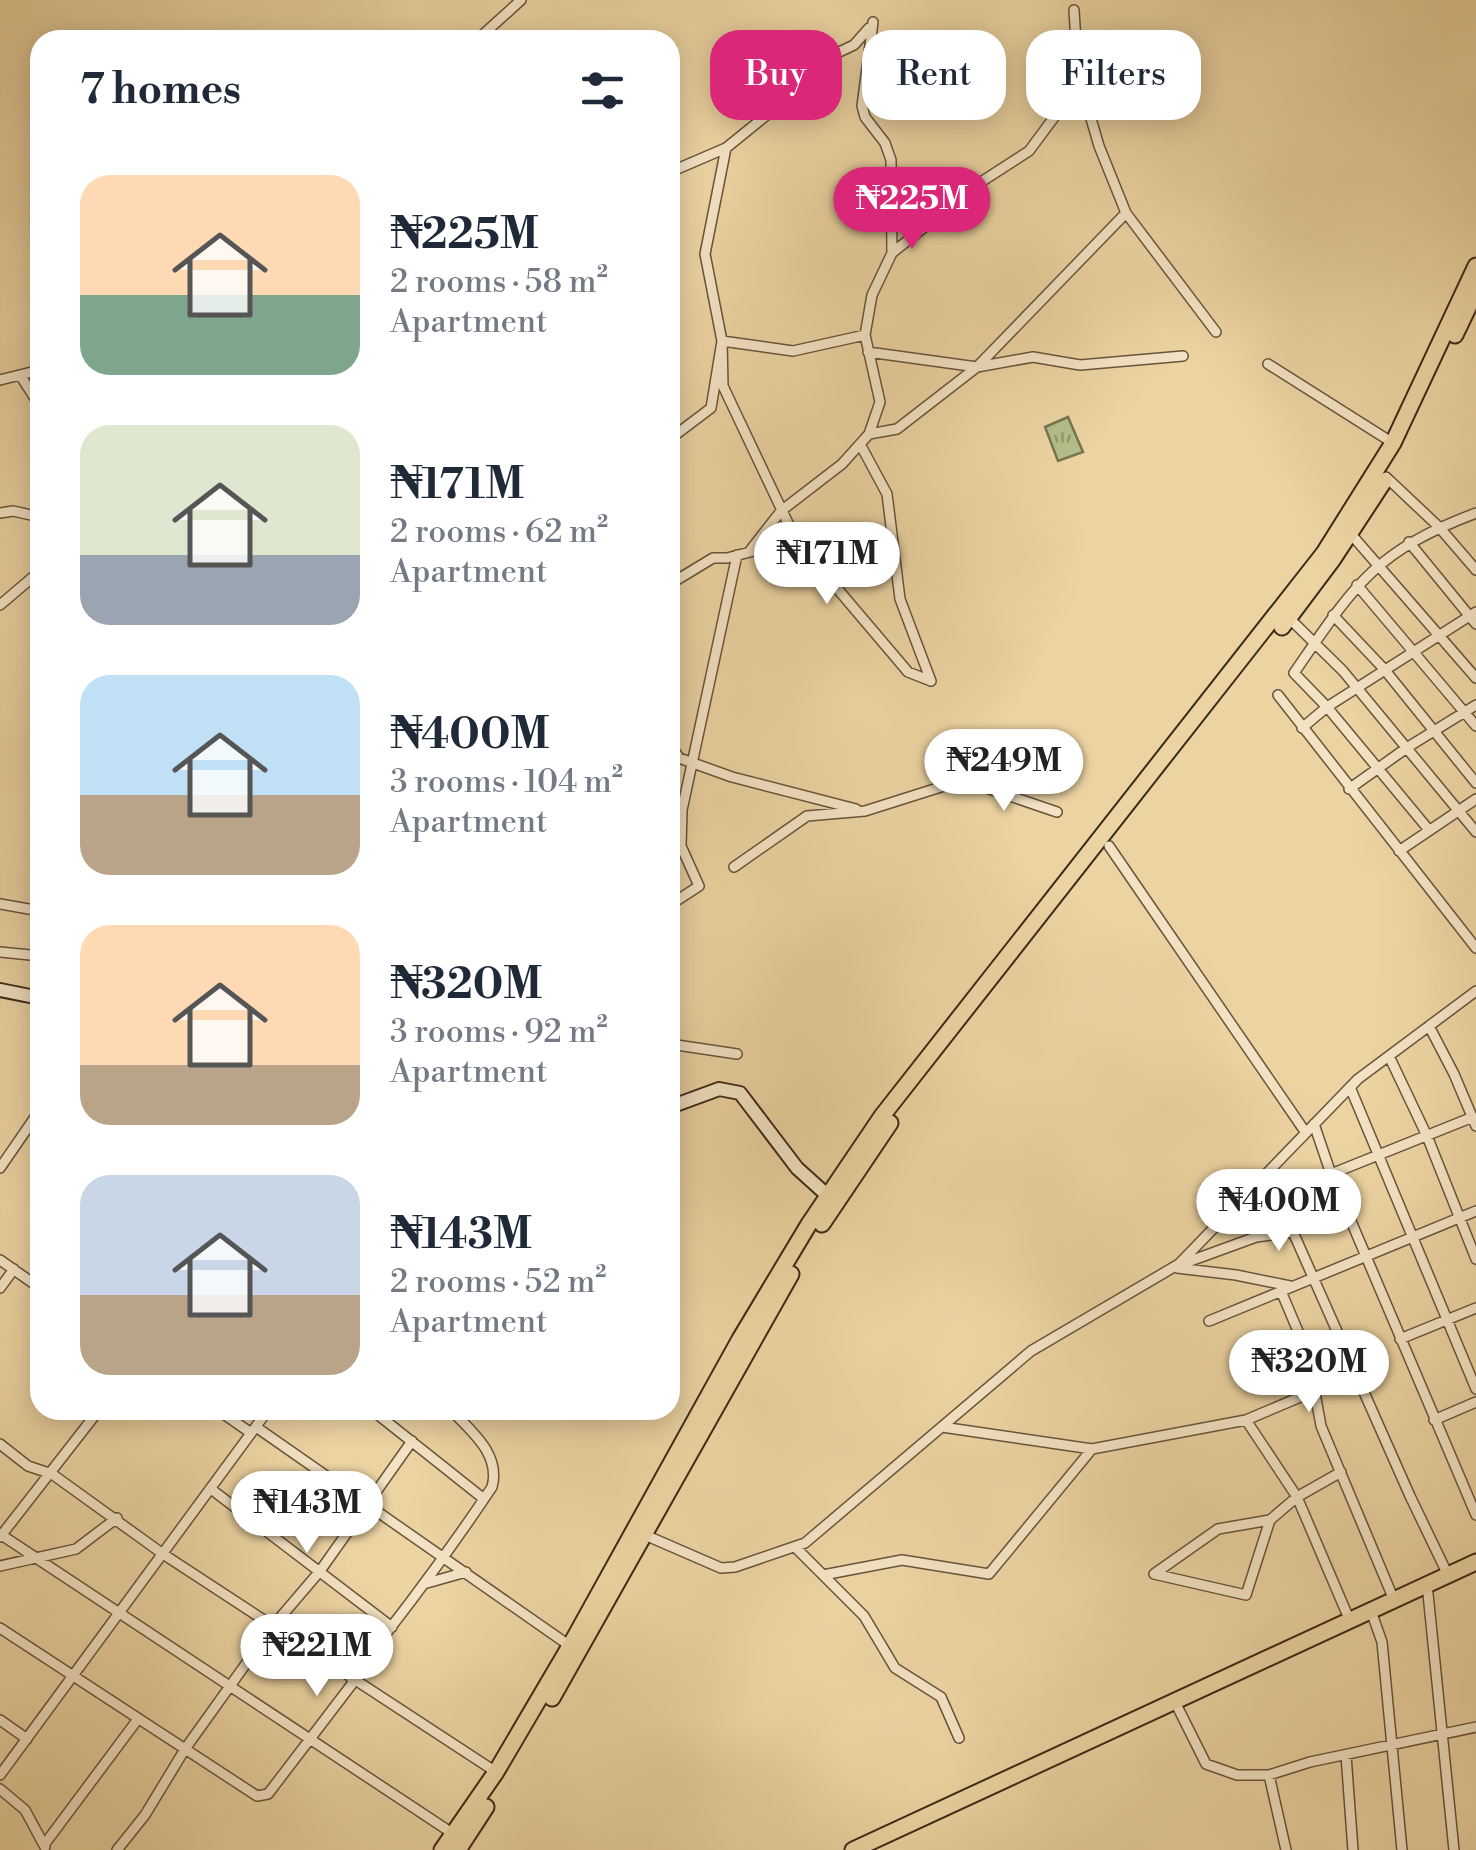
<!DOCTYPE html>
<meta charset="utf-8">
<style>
body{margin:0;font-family:"Libre Bodoni",serif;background:#f2f2f3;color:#1f2937;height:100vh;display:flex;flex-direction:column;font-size:38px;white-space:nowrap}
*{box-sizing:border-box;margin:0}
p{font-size:32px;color:#747a83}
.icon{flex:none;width:55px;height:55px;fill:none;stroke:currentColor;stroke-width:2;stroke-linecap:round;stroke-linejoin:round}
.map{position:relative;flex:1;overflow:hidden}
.details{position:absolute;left:30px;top:30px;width:650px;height:1390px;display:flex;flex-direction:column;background:#fff;border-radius:30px;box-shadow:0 5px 25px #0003}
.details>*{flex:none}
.hud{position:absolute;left:710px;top:30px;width:615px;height:90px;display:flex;gap:20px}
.price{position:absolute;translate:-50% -85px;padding:0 22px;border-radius:35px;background:#fff;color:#222;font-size:32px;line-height:65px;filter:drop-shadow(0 2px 5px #0008)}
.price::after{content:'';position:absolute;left:50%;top:60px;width:30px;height:22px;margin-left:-15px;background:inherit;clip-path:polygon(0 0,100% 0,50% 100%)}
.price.on{background:#db2777;color:#fff}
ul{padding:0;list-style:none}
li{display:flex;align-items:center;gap:30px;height:250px;padding:0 50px}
li span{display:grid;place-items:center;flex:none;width:280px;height:200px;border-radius:30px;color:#555}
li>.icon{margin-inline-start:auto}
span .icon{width:120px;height:120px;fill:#fffc;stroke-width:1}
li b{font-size:42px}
h2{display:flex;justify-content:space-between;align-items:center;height:120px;padding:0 50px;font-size:42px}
.pill{padding:0 35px;border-radius:30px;background:#fff;box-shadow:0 5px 25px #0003;font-size:35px;line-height:90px}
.pill.on{background:#db2777;color:#fff}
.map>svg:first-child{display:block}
.grass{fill:url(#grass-tufts);stroke:#787450;stroke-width:2.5}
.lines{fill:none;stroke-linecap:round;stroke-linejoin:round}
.street-casing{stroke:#68543a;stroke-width:12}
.secondary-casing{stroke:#3c2917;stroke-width:16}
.highway-casing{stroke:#3c2917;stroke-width:19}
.street{stroke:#f3e2c3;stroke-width:9}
.secondary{stroke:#f3e2c3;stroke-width:12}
.highway{stroke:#ecd3a2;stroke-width:15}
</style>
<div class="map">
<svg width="1476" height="1850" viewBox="0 0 1476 1850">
<defs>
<pattern id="grass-tufts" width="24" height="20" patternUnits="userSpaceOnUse" patternTransform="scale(2.5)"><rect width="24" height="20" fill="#b3be89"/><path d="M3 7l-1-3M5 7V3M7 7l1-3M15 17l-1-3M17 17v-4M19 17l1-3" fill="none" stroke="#939a6f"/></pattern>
</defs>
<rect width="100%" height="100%" fill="#ecd3a2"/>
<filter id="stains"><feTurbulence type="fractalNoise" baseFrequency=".002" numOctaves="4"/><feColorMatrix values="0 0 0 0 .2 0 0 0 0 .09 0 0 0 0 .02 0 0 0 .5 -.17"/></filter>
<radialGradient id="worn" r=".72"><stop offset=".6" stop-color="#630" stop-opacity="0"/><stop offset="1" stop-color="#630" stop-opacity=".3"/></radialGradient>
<path class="grass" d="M1068,417L1083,452L1058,461L1045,427Z"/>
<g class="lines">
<defs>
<path id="street" d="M1074,10L1078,74L1099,146L1126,213L1216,332
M477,40L521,0
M670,172L726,148
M892,253L981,182L1029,151L1058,112L1078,74
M865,335L793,351L722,341L705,254L726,148L773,110L789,87L818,62L854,45L869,28
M868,352L977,367L1033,357L1080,365L1183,356
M1268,364L1393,443
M20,375L40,406
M0,380L40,370
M869,434L897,429L977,367L1126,213
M670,439L711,408L722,341L723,386L796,540
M860,444L887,494L900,599L931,681
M1386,477L1439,527L1476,570
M0,513L13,511L40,517
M1350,533L1476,678
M1409,542L1476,624
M749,552L781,511L842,464L869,434L880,402L865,335L872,295L892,253L891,160L885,143L865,117L862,106L873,22
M670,584L713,558H727L796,540L908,672L931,681
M1357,585L1476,726
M0,605L40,571
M1333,615L1384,669L1476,783
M1289,618L1343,671L1476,832
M1278,695L1476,948
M1302,728L1327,707L1476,612
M670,743L679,758L732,777L856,809
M1349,789L1408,747L1476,705
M670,798L682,810L681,846L699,886L670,905
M682,810L737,555
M1429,830L1327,707L1294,673C1354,586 1373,552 1476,513
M1109,846L1306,1133
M1399,851L1476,799
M734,867L807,816L865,811L963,780L1057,812
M0,904L40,911
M0,952L40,956
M1429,1026L1454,1074L1476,1126
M670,1044L737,1054
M1389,1056L1427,1136L1476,1259
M1350,1087L1476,1389
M1314,1124L1331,1174L1476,1515
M0,1168L40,1110
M1331,1174L1473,1117
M1293,1232L1410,1496L1448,1575
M0,1260L40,1288
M1182,1264L1256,1237L1293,1232L1335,1182
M1177,1268L1236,1275L1290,1286
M0,1288L14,1269
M1281,1291L1308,1355L1321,1426L1394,1600
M1209,1321L1476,1211
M1400,1339L1476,1308
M218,1410L251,1433
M372,1410L484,1499
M1246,1420L1297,1497L1350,1621
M1434,1420L1476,1402
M256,1427L570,1646
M0,1444L28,1466L52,1474L163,1554L496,1772
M1092,1449L1246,1420L1357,1373
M211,1489L392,1627
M1270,1520L1218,1529L1154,1574L1246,1595L1270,1520L1297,1497L1341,1472
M0,1534L455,1835
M645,1535L721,1568L735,1567L805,1543L1031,1351L1179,1264L1358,1079L1476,991
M0,1537L99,1410
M796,1548L864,1616L895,1668L941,1697L959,1738
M0,1566L76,1549L117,1518
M823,1575L902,1560L989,1574L1092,1449L942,1427
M427,1583L466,1572
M1427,1584L1454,1850
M1371,1611L1382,1642L1402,1850
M0,1628L257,1796L268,1794L355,1680
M351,1678C401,1616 448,1553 492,1487C501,1454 471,1431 451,1410
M1175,1702L1206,1764L1237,1775H1269L1310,1762L1476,1727
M0,1720L27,1739
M1346,1755L1353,1850
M0,1775L268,1410
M1269,1775L1286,1850
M0,1789L25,1810L45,1847
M44,1845L138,1719
M117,1850L145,1815L185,1749L273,1626L320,1571L412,1441"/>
<path id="secondary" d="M0,990L40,998
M670,1107L719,1089L740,1093L797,1168L828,1196"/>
<path id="highway" d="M1455,335L1476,291
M1282,627L1333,559L1384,481
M822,1224L890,1123
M552,1698L791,1274
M442,1850L496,1772L570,1646L740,1339L809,1224L882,1116L1324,553L1393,443L1476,266
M458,1850L486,1807
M853,1850L1476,1562"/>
</defs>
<use href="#street" class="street-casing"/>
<use href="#secondary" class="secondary-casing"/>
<use href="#highway" class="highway-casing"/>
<use href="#street" class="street"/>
<use href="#secondary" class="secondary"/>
<use href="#highway" class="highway"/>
</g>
<rect width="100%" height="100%" filter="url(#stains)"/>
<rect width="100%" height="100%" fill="url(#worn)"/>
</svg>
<b class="price on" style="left:912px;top:252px">₦225M</b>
<b class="price" style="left:827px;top:607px">₦171M</b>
<b class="price" style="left:1004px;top:814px">₦249M</b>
<b class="price" style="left:1279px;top:1254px">₦400M</b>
<b class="price" style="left:1309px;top:1415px">₦320M</b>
<b class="price" style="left:307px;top:1556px">₦143M</b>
<b class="price" style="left:317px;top:1699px">₦221M</b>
<div class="hud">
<a class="pill on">Buy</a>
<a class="pill">Rent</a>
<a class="pill">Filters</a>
</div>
<section class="details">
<h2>7 homes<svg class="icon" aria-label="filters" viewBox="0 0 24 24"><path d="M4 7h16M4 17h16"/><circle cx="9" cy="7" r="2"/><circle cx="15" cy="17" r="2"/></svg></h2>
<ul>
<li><span style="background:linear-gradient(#ffd9b3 60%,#7fa58c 0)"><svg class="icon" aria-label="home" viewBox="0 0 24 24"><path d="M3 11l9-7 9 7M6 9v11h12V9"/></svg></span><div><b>₦225M</b><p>2 rooms · 58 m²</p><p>Apartment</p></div></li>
<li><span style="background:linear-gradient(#dfe7d0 65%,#9aa5b1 0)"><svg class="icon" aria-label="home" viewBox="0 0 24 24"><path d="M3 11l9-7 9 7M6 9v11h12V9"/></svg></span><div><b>₦171M</b><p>2 rooms · 62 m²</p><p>Apartment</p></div></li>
<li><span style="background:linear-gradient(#bfe0f5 60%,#b9a48a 0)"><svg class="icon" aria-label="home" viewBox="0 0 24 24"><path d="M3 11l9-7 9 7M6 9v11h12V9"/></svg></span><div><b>₦400M</b><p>3 rooms · 104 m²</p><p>Apartment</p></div></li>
<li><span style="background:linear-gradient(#ffd9b3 70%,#b9a48a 0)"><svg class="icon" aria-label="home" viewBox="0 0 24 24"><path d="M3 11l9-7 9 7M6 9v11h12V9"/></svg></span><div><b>₦320M</b><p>3 rooms · 92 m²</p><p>Apartment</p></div></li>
<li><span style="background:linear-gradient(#c9d6e8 60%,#b9a48a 0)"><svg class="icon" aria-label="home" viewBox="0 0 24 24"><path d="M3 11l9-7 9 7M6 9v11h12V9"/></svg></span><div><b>₦143M</b><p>2 rooms · 52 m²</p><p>Apartment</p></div></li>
</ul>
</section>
</div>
